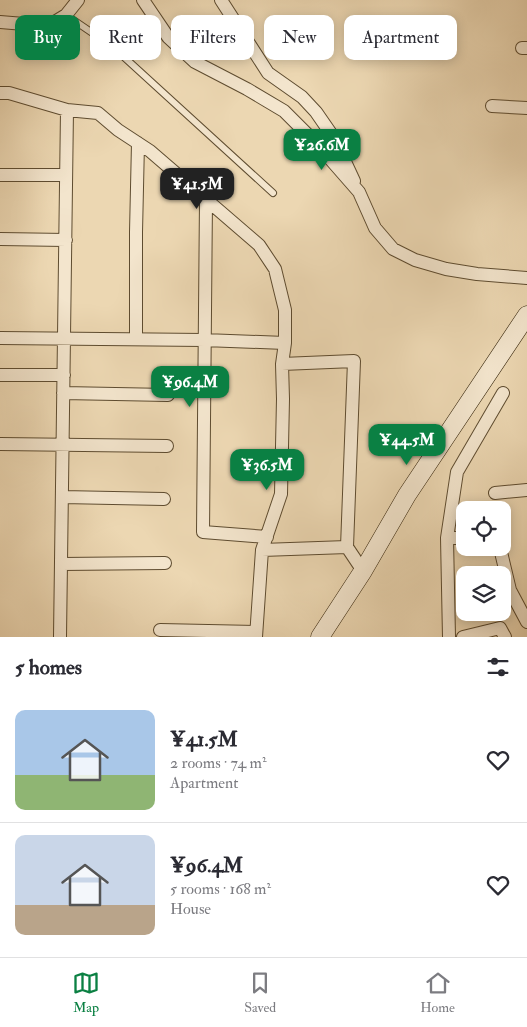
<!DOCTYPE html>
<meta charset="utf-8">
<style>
body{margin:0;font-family:"IM FELL Double Pica",serif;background:#f7f7f7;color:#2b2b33;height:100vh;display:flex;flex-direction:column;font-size:19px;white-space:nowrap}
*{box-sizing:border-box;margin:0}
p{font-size:16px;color:#7c7c81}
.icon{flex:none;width:28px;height:28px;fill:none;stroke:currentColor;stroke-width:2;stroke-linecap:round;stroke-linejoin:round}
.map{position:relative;height:637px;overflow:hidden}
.details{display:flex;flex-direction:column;background:#fff;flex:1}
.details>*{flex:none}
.top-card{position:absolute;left:15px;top:15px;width:498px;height:45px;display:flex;gap:10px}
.controls{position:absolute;left:456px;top:501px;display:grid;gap:10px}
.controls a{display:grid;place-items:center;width:55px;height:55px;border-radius:10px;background:#fff;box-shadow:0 2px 12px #0003;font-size:25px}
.price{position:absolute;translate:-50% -42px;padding:0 11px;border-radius:10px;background:#0b8043;color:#fff;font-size:16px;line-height:32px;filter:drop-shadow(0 1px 2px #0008)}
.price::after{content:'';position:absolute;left:50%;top:30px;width:15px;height:11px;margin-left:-8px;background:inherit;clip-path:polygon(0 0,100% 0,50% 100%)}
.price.current{background:#222;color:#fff}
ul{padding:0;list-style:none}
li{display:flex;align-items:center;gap:15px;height:125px;padding:0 15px}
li+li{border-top:1px solid #e1e1e2}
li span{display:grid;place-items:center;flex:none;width:140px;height:100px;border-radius:10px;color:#555}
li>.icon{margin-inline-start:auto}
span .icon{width:60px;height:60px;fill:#fffc;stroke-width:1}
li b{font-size:21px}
h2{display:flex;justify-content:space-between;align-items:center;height:60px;padding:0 15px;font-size:21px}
.tag{padding:0 18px;border-radius:10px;background:#fff;box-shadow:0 2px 12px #0003;font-size:18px;line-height:45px}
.tag.current{background:#0b8043;color:#fff}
.tabs{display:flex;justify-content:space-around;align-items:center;height:70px;border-top:1px solid #e1e1e2;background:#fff;font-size:14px;color:#7c7c81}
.tabs a{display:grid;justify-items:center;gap:2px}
.tabs .current{color:#0b8043}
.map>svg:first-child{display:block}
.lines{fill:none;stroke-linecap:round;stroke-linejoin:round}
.lane-casing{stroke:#5e4c30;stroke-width:8}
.street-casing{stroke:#5e4c30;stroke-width:14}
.secondary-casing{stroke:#2f1e05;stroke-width:19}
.lane{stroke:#f3e5cd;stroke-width:6}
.street{stroke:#f3e5cd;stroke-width:12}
.secondary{stroke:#f3e5cd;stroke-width:18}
</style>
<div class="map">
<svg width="527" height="637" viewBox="0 0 527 637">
<rect width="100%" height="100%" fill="#ecd7b2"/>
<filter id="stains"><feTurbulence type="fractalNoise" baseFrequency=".004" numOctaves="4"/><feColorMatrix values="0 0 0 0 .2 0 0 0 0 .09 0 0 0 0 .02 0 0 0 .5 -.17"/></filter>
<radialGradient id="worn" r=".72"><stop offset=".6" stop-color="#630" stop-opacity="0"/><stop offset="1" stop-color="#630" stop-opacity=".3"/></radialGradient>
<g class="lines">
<defs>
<path id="lane" d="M66,15L113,47L273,193"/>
<path id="street" d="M143,0L168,37L195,62L247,89L284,111L317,144L359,192L375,228L393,249L415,260L446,269L477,274L527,278
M221,0L268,73L302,97L316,112L334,138L354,181
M0,22L48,26L66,15L78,0
M522,48H527
M0,93H9L67,110L98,113L118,130L150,151L259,245L275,269L285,310V343L282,364L283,399L281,494L262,550L256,637
M492,106L527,108
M0,175H66
M206,200L203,532L267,537
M0,239L66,240
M0,338L204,340L285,343
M136,339V232L138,143
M282,364L354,361L347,547L363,571
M0,375H64
M63,393L168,395
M0,444L167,446
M495,493L527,490
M62,497L164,499
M447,538L449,637
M465,538H447L457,472L503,393
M500,548L510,590L527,622
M262,550L347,547
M61,564L165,563
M160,630L256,632
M60,637L67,110
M463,637L500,628L505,637"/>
<path id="secondary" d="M320,637L363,571L407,495L527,315"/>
</defs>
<use href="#lane" class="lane-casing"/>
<use href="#street" class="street-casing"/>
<use href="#secondary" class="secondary-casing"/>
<use href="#lane" class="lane"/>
<use href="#street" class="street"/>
<use href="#secondary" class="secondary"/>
</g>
<rect width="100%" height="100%" filter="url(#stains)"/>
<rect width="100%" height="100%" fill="url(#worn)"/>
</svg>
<div class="controls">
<a><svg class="icon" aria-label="locate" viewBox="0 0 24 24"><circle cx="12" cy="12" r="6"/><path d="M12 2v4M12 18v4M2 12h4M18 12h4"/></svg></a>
<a><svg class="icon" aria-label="layers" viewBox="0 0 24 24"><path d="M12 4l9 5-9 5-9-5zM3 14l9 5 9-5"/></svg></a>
</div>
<b class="price" style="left:322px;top:171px">¥26.6M</b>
<b class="price current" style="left:197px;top:210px">¥41.5M</b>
<b class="price" style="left:190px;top:408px">¥96.4M</b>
<b class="price" style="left:407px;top:466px">¥44.5M</b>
<b class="price" style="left:267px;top:491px">¥36.5M</b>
<div class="top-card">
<a class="tag current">Buy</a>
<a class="tag">Rent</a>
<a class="tag">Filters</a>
<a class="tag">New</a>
<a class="tag">Apartment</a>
</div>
</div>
<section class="details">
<h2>5 homes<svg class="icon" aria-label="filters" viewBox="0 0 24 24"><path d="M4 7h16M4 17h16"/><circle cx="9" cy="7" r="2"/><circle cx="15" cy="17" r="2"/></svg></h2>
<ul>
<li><span style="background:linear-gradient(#a9c7e8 65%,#8fb573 0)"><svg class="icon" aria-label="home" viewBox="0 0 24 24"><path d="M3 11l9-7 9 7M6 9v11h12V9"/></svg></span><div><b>¥41.5M</b><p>2 rooms · 74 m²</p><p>Apartment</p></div><svg class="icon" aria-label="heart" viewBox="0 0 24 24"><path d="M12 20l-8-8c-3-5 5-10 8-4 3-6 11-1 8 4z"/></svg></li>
<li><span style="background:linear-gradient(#c9d6e8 70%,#b9a48a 0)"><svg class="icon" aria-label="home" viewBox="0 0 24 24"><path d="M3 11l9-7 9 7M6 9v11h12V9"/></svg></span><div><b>¥96.4M</b><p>5 rooms · 168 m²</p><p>House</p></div><svg class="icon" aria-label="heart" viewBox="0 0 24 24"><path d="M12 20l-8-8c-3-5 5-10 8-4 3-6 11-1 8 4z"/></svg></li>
</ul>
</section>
<nav class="tabs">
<a class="current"><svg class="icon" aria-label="map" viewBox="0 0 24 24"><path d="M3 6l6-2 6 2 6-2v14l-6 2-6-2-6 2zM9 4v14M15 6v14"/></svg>Map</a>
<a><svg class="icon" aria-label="saved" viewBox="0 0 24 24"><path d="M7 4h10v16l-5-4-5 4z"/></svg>Saved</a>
<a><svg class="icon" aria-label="home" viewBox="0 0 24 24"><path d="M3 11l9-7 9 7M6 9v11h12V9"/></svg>Home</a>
</nav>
